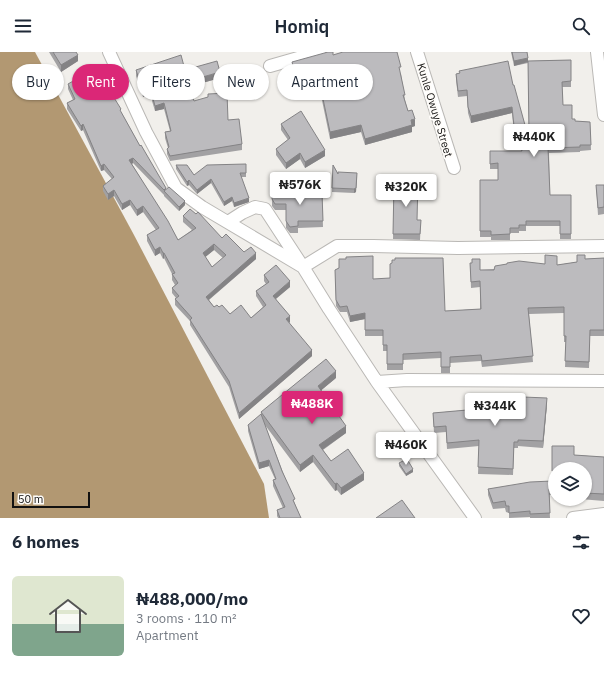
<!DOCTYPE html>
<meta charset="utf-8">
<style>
body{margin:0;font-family:"IBM Plex Sans",sans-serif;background:#f6f6f7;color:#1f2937;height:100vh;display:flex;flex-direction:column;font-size:15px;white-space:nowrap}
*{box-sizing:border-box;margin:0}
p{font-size:13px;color:#747a83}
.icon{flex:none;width:22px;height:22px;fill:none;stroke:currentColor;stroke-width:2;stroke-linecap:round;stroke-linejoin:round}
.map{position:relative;height:466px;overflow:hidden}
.panel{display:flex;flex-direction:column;background:#fff;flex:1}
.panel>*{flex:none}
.banner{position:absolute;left:12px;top:12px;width:400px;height:36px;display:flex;gap:8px}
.tools{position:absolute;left:548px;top:410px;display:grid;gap:8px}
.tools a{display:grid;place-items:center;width:44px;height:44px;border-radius:50%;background:#fff;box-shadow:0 1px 3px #0004;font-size:20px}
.scale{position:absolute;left:12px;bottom:10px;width:78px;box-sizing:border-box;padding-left:4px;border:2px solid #121110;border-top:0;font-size:11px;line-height:14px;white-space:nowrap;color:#121110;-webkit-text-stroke:3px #fefcf9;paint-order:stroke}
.price{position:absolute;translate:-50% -34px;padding:0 9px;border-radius:4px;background:#fff;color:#222;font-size:13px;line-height:26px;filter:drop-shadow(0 1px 2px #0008)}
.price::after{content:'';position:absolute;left:50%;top:24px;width:12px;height:9px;margin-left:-6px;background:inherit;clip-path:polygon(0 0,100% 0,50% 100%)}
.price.on{background:#db2777;color:#fff}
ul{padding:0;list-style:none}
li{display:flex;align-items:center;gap:12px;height:100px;padding:0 12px}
li span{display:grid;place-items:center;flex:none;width:112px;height:80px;border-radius:6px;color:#555}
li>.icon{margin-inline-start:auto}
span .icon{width:48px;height:48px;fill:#fffc;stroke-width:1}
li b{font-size:17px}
h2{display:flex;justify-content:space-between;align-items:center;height:48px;padding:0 12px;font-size:17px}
.chip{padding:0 14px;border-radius:18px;background:#fff;box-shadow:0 1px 3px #0004;font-size:14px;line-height:36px}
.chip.on{background:#db2777;color:#fff}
header{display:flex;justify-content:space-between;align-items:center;height:52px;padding:0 12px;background:#fff;font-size:18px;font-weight:600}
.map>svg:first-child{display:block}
.water{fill:#b29872}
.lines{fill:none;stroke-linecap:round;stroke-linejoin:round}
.minor-casing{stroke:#bab8b5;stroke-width:14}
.minor{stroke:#fff;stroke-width:12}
.wall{fill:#a2a1a3;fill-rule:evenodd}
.shaded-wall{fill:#848385}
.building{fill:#bcbbbe;stroke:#848385;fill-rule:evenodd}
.labels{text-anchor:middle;stroke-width:3.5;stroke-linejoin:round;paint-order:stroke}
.street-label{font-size:11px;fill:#121110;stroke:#fefcf9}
</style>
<header><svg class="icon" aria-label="menu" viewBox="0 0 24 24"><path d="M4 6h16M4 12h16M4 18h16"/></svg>Homiq<svg class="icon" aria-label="search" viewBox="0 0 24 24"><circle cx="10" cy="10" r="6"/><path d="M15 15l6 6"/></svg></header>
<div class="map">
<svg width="604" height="466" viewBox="0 0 604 466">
<rect width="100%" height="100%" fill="#f1efeb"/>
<path class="water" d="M0,0H35L134,183L264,432L269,466H0Z"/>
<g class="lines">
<defs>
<path id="minor" d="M109,0L146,80L176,136L202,155L303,215L329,257L377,330L475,466
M417,0L454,116
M597,0L604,63
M270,14L319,0
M228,170L242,161L255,155L265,157L303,215L337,194H373L458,196L604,194
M377,330L407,328L604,329
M573,466L604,462"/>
</defs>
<use href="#minor" class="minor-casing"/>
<use href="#minor" class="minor"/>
</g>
<path class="wall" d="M49,0H76L78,9L61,20Z
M511,0H527L528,9L571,8V35H562L563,53L572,67L575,69L590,70L591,98L580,99V100L549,101L550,143H571V187H560V174H526V179H519V181H510V188H491V185H480V128H498V117H490V99H521L519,88V82L529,81L528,11L514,14Z
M333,3L401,22L405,48L408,59L415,74L412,75V80L365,93L361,80L330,87L319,34L298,40L292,17V10Z
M136,18H185L220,26L159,43L194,49L228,68L242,92V98L170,109L167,102V97L168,96L165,86V80L170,79L164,57L155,59L152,49V45L151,46L150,42L143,45L136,24Z
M456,22L513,33L525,73V80L514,81L512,61L471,71L468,61L467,44L458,45L456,28Z
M68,32L95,45L121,60L140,94L166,137L185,153L179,159L164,144V143L133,111L132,112L178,188L192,178L183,170V164L222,186L244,200L256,207L209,248L214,255H219L230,262L251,266L263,255L256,244V239L266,232L264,229V223L290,235L276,247L290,270L289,271L312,304L239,367L229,335L190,273V269L175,253V247L176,246L172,241V236L175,233L172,228V222L164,206L163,207L160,201L155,204L147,189V183L156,178L143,160L137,164L130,153L122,158L114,144L108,148L103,139V134L112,127L104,118L101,119L83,78L81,79L67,57V51L73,48L68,37ZM214,198L223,206L212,215L205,205Z
M281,72L325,104L305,116L300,107L286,117L276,103V97L288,88L281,78Z
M246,112V125H241L249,150L234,155L232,149L224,154L211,131L197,142L189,133L187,134L176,117V113L194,123Z
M333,113L338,121H357L356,140L354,141L332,140Z
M394,131L417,168H421L420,188L393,187Z
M596,133H604V162L598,163Z
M322,141L323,175L298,176V181H290L286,176V158H275L272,154V142Z
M604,206V284H590L589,316L565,315L566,290H564V261L529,262L533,310L482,315L481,309L450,311V321H441V306L403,308V318H387V299H383V284H365V267L350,270L347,260H340L336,254L335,218L339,216L373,227L445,259L480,257V235L471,236L470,211L480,218L557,213L577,210L585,207Z
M336,326L321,338L346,381L323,398L331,409L364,428L341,443L337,438L335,439L313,410L300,420L265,373L295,452L301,466H278L277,464V458L283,456L273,434V428L275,427L269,414L259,417L248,379V373L261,363V360Z
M486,347L547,352L543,396L518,394V396H514L513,423L478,422L479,394L447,397L446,380L434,381L433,361L467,358Z
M552,394L574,403L604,405V449L580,447H585V417H555V425H552Z
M399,411L413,420L406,424L399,414Z
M555,426V443H549L550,466H530V465L509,466V461L506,460L505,456L493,457L488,443V437L552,429Z"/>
<path class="shaded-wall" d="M78,3V9L61,20V13Z
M528,6V10L514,14V9Z
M220,20V26L152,45V43V45L151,46V40Z
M319,28V34L298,40V33Z
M150,36V42L143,45V39Z
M164,51V57L155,59V54Z
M512,55V61L471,71V64Z
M415,67V74L412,75V80L365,93V87Z
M83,72V78L81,79V74Z
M361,73V80L330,87V80Z
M325,98V104L305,116V110Z
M300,101V107L286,117V111Z
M133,106V111L129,114V108Z
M104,112V118L101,119V114Z
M357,121L356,140L354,141V137Z
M211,127V131L197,142V138Z
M189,128V133L187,134V130Z
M114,138V144L108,148V142Z
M232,145V149L224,154V150Z
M249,146V150L234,155V151Z
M130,148V153L122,158V152Z
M185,149V153L179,159V155Z
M143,154V160L137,164V158Z
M214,192V198L203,207V201Z
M160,195V201L155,204V198Z
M163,201H164V206L163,207Z
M256,201V207L206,250V245Z
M290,229V235L273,249V244Z
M365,261V267L350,270V264Z
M290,264V270L286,273V267Z
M312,298V304L239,367V361Z
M336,319V326L318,341V334Z
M547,346V352L543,396V389Z
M346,374V381L319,400V393Z
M313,403V410L300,420V413Z
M269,408V414L259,417V411Z
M413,417V420L406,424V422Z
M364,421V428L341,443V436Z
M337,431V438L335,439V432Z"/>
<path class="building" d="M53,0H76L78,3L61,13Z
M328,0H333V3L343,0H397L401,15H399L405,43H403L408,59L412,58L415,67L411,68L412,73L365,87L361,73L330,80L319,28L298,33L292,10Z
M512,0H527L528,6L514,9Z
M181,3L185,18L217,9L220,20L151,40L150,36L143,39L136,18Z
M571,8V29L562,30L563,53H572V67H575V69L590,70L591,93H580V95L548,96L550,143H571V182H560V169H526V173H519V176H510V182L491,183V179H480V128H498V111L490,112V99H522L519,82L529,81L528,9Z
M508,9L513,33H514L525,73L514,74L512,55L471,64L468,55L467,38L458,39L456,22L460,21L459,19Z
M82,24L95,45L108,36L121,57L120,58L140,94L141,93L166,136L164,138L133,106L129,108L168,169L178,188L196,176L183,164L190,157L196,162L198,160L222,186L226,182L244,200L251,195L256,201L206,245L214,255L217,253L219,255L222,253L230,262L241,253L251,266L266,253L256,239L269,230L264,223L276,213L290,229L273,244L290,264L286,267L312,298L239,361L229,329L190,268L192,266L175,247L179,244L172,236L178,231L172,222L175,221L164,201H163L160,195L155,198L147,183L159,176L143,154L137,158L130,148L122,152L114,138L108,142L103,134L114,125L104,112L101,114L83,72L81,74L67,51L75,47L68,32ZM214,192L226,203L212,215L203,201Z
M227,41L228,68L239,67L242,92L170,104L167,97L169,95L165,80L171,79L164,51L155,54L152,43L192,42L194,49L208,45V42Z
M301,59L325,98L305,110L300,101L286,111L276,97L290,86L281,72Z
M246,112V121H240L249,146L234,151L232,145L224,150L211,127L197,138L189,128L187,130L176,113H187L194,123L207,113Z
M333,113L338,122V120L357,121L356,136L354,137L332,136Z
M398,129H418L417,168H421L420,182H393L394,131H398Z
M596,133H604V155L598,156Z
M169,135L185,149L179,155L164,139Z
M283,136H299V141H322L323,169H298V174L290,175L286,169V152H275L272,147V142H284Z
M545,203L557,204V213L577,210V203H585V207L604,206V278H590L589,310L565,309L566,284H564V255L528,256L533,304L482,309L481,303L450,305V315H441V300L403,302V312H387V293H383V278H365V261L350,264L347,254L340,255L336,248L335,218L339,216V207H346V205L373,204V227L390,226V212L392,211V208H395V206H443L445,259L481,257L480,229L471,230L470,211H472V207H480V218H494L495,214L507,212V211L519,209L545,212Z
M326,307L336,319L318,334L346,374L319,393L331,409L348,397L364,421L341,436L337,431L335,432L313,403L300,413L261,360Z
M467,344H486V347L522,349L523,345L547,346L543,389L518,388V390H514L513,417L478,415L479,388L447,391L446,374L434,375L433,361L467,358Z
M261,362L282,419L295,447L293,448L301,466H280L277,458L285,455L273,428L276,427L269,408L259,411L248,373Z
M552,394H574V403L604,405V442L585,441V417H555V419H552Z
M407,407L413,417L406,422L399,411Z
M552,426H555V437H549L550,461L530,462V459L509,461V454H506L505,449L493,451L488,437L530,430L552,429Z
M402,448L415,466H376Z"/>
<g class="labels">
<g class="street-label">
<text transform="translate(435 58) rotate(73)" y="4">Kunle Owuye Street</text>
</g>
</g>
</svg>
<div class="tools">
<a><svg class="icon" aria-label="layers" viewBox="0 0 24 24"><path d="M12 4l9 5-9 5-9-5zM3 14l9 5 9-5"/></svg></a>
</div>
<div class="scale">50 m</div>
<b class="price" style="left:534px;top:106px">₦440K</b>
<b class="price" style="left:300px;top:154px">₦576K</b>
<b class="price" style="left:406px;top:156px">₦320K</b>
<b class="price on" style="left:312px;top:373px">₦488K</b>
<b class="price" style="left:495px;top:375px">₦344K</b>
<b class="price" style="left:406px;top:414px">₦460K</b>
<div class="banner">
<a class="chip">Buy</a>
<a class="chip on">Rent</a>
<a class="chip">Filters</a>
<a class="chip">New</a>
<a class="chip">Apartment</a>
</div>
</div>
<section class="panel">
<h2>6 homes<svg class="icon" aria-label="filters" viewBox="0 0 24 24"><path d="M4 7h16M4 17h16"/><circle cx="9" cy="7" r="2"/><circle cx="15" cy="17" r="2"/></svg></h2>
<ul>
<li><span style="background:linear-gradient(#dfe7d0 60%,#7fa58c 0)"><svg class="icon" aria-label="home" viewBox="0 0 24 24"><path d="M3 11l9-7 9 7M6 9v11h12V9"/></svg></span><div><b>₦488,000/mo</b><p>3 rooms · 110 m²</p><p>Apartment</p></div><svg class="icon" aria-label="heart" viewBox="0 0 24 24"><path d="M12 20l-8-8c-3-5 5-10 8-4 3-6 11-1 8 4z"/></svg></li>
</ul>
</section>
